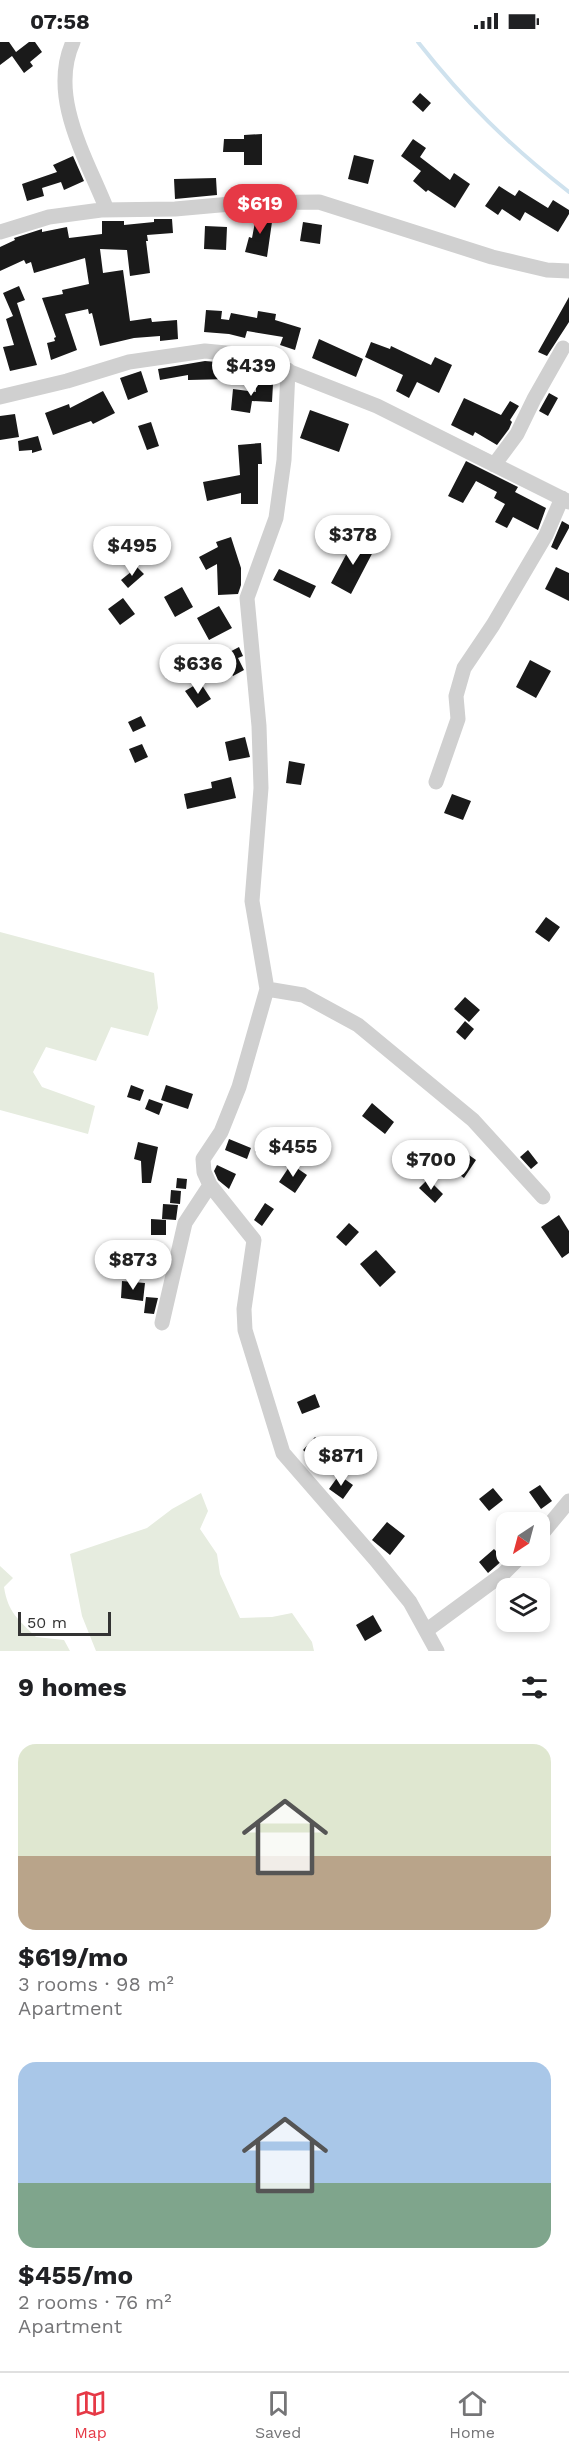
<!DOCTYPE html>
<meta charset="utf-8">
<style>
body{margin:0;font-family:"Work Sans",sans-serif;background:#f6f6f6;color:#202124;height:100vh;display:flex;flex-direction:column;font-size:22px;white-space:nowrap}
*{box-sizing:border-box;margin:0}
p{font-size:20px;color:#757577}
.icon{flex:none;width:33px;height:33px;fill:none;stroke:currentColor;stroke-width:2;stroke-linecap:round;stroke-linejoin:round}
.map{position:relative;height:1609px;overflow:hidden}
.drawer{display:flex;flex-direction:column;background:#fff;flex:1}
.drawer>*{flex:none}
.needle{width:39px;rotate:216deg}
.tools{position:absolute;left:496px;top:1470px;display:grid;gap:12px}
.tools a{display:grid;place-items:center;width:54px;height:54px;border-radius:12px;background:#fff;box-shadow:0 3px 9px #0003;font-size:30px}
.scale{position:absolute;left:18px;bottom:15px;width:93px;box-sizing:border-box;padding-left:6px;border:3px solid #333;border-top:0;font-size:16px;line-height:21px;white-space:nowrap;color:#333;-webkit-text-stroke:4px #fff;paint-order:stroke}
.price{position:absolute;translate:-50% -51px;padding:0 14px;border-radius:21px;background:#fff;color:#222;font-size:20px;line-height:39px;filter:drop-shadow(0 2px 3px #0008)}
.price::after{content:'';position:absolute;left:50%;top:36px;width:18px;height:14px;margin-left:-9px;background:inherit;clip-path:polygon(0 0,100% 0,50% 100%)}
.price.current{background:#e63946;color:#fff}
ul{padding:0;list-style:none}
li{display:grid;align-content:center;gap:12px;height:318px;padding:0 18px}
li span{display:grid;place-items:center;height:186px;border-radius:18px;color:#555}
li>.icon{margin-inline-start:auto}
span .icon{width:108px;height:108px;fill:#fffc;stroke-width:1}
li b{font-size:26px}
h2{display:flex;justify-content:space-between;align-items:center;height:72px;padding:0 18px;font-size:26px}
.status{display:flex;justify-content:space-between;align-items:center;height:42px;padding:0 30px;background:#fff;direction:ltr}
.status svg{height:16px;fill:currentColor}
.dock{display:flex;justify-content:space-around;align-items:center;height:84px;border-top:2px solid #e0e0e0;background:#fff;font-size:16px;color:#757577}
.dock a{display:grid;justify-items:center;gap:3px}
.dock .current{color:#e63946}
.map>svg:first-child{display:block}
.green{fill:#e6ecdf}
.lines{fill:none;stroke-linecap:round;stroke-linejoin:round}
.stream{stroke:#cfe2ee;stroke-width:4}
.building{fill:#1a1a1a}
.minor{stroke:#d0d0d0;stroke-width:15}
</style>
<div class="status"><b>07:58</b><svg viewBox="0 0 49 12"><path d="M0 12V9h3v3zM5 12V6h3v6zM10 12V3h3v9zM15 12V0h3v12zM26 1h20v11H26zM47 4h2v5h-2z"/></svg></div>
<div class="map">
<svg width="569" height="1609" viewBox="0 0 569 1609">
<rect width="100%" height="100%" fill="#fff"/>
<path class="green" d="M0,890L154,931L158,966L148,994L111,985L96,1019L46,1005L33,1030L42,1045L95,1064L88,1092L0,1068Z
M201,1451L208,1469L200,1487L217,1512L220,1532L240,1576L272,1575L292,1571L312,1600L314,1609H96L82,1574L70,1512L147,1486L172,1467Z
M0,1524L13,1536L4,1545C8,1571 19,1578 36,1595L64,1598L70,1609H0Z"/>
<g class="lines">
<path class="stream" d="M418,0C465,60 509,103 569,150"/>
</g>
<path class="building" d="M0,0H9L16,10L29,0H35L42,10L30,20L33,24L24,31L12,14L0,23Z
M420,51L431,61L423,70L412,60Z
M262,92V123H244V110H223L224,97H244V93Z
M413,97L426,106L420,115L450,138L454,131L470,142L455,166L428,148L426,150L413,139L421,129L401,114Z
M354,113L374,118L368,142L348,137Z
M73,114L84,139L64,148L61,140L42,146L44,154L27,159L22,142L57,130L53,123Z
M216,136L217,153L175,157L174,137Z
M499,144L515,154L519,148L548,166L553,158L569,168V172L558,190L525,170L520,179L502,167L498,173L485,164Z
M270,170L268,180H272L267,215L245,210L249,195L252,196L256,175H253V171Z
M154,177H172L173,191L147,193L148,199H146L150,231L130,234L127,208L100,207L103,231L123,228L130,279L151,276L152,280L177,278L178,297L160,299V294L134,296L100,304L92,271L89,272L88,267L65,272L77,308L51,318L47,301L55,299L54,296L56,295L42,256L63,252L62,248L89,242L85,216L34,231L31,220L26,222L24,218L0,229V205L15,198L14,196L42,187V190L67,185L69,196L102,192V179H124V183L154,180Z
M303,180L322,183L320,202L300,199Z
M205,184L227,185L226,208L204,207Z
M19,244L25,258L17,261L37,323L10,329L3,305L14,303L6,277L13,274L3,251Z
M569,255V280L547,314L538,310Z
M206,268L222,269L221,277L229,278L231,271L257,276L258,269L276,272L275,278L301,286L295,308L280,303L283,295L247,289L245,296L229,292L204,290Z
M319,297L363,317L356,335L312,316Z
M371,300L390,307L391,304L431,323L435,315L452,323L439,351L417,340L409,356L396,349L403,333L365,315Z
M205,319L228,321V337L188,338V333L160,338L158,327Z
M141,329L148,350L128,358L120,336Z
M256,341L273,342L272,360L252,359L250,371L231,368L233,347L256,350Z
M103,349L115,371L93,382L91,379L53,393L45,371L69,362L70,366Z
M549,351L558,356L548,374L539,369Z
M464,356L501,373L510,359L519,364L510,378L512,380L509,387L497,403L475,390L473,394L451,383Z
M310,368L349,382L339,410L300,396Z
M15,372L19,395L0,398V374Z
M151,380L159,404L147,408L138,384Z
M38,394L42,408L32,411V408L19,409L18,399Z
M261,401L262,422H258V462H241V451L207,459L203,440L240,433L238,403Z
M466,419L518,445L515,450L546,466L538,488L513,475L507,486L495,480L505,462L494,456L497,450L476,439L463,461L448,454Z
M562,479L569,483V486L557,508L551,505Z
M231,495L241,526V543L238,552L218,553L217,522L206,528L199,515L218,505L216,500Z
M355,496L375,506L351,552L331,541Z
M137,525L144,532L128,546L121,538Z
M556,525L569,531V559L545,547Z
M279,527L316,544L310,556L273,538Z
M182,545L193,565L175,575L164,555Z
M123,556L135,572L120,583L108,567Z
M219,564L232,586L209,598L197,576Z
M239,605L243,614L238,616L244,628L233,634L222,614Z
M530,618L551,629L536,656L516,645Z
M200,640L211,657L197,666L185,649Z
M141,674L146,684L133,690L128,680Z
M245,695L250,715L229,719L225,700Z
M142,702L148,715L135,721L129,707Z
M289,719L305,722L301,743L286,741Z
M231,735L236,756L187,767L184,752L212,746L211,740Z
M452,752L471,759L463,778L444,771Z
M546,875L560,885L549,900L535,890Z
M465,955L480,968L469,980L454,967Z
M465,979L474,987L465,998L456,990Z
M131,1043L144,1048L140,1059L127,1055Z
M166,1043L193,1052L188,1067L161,1058Z
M149,1057L163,1062L159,1073L145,1067Z
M372,1061L394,1080L385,1092L362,1074Z
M262,1093L280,1100L273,1117L255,1110Z
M229,1097L251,1106L247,1117L225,1108Z
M138,1100L158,1105L151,1141H142L141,1119L134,1117Z
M459,1106L476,1118L464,1136L446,1123Z
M528,1108L538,1121L531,1127L520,1115Z
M291,1122L307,1133L295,1151L279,1140Z
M217,1123L236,1132L229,1147L218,1138L214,1129Z
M177,1136L187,1137L186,1147L176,1146Z
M428,1137L443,1152L435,1161L419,1146Z
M171,1148L181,1149L180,1162L170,1161Z
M265,1161L274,1167L262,1184L254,1178Z
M163,1162L178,1163L176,1178L162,1177Z
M559,1173L569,1189V1211L562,1216L541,1185Z
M151,1177L166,1178V1193H151Z
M349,1181L359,1190L346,1204L336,1195Z
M376,1208L396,1230L380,1245L360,1222Z
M122,1239L145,1241L143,1259L121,1256Z
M146,1255L158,1256L154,1272L144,1271Z
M315,1352L320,1365L302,1372L297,1360Z
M315,1395L327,1406L315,1419L303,1408Z
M339,1433L353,1443L343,1457L329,1447Z
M540,1443L552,1459L541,1467L529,1450Z
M493,1446L503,1458L489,1469L479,1457Z
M387,1480L405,1494L390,1513L372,1498Z
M494,1507L504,1517L488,1531L479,1520Z
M373,1573L382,1589L365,1599L356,1583Z"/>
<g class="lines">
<path class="minor" d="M73,0C48,55 87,117 107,168
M0,190L49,175L101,168L175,167L242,161L319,160L492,215L547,228L569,229
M288,328L284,418L276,476L247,556L259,684L261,746L252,859L267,947L239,1045L221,1090L203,1117L204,1130L210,1143L254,1198L244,1267L245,1288L283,1411L375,1517L410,1560L437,1609
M0,355L67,339L129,320L205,309L247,313L377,364L569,460
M494,423L517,392L534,357L563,306
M436,740L458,677L456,654L464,626L493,583L546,493L562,456
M267,947L303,953L358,983L473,1078L543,1155
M162,1281L185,1181L210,1143
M540,1494L569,1459
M427,1588L503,1532L521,1514"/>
</g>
</svg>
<div class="tools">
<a><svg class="needle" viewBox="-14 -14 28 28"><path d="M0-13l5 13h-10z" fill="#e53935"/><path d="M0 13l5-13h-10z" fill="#757577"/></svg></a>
<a><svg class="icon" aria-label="layers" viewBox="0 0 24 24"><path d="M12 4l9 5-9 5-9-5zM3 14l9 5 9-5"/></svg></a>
</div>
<div class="scale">50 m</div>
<b class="price current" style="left:260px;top:193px">$619</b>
<b class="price" style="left:251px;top:355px">$439</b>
<b class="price" style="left:353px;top:524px">$378</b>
<b class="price" style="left:132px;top:535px">$495</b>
<b class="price" style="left:198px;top:653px">$636</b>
<b class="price" style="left:293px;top:1136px">$455</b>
<b class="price" style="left:431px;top:1149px">$700</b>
<b class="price" style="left:133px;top:1249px">$873</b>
<b class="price" style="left:341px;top:1445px">$871</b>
</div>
<section class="drawer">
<h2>9 homes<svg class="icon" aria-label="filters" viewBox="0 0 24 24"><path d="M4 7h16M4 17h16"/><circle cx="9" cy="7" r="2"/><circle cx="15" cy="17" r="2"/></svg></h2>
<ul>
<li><span style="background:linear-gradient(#dfe7d0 60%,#b9a48a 0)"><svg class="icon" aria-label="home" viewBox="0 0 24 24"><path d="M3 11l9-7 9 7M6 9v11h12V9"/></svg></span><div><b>$619/mo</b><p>3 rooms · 98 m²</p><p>Apartment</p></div></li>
<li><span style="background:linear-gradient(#a9c7e8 65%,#7fa58c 0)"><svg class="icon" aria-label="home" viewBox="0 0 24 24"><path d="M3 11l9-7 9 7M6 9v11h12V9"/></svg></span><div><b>$455/mo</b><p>2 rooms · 76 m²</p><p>Apartment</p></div></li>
</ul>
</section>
<nav class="dock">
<a class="current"><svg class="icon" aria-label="map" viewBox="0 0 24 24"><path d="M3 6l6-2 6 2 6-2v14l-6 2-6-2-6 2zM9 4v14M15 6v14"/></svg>Map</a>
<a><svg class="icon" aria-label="saved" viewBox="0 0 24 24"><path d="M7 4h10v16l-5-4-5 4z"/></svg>Saved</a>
<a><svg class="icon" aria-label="home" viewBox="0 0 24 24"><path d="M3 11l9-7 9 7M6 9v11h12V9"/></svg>Home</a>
</nav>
